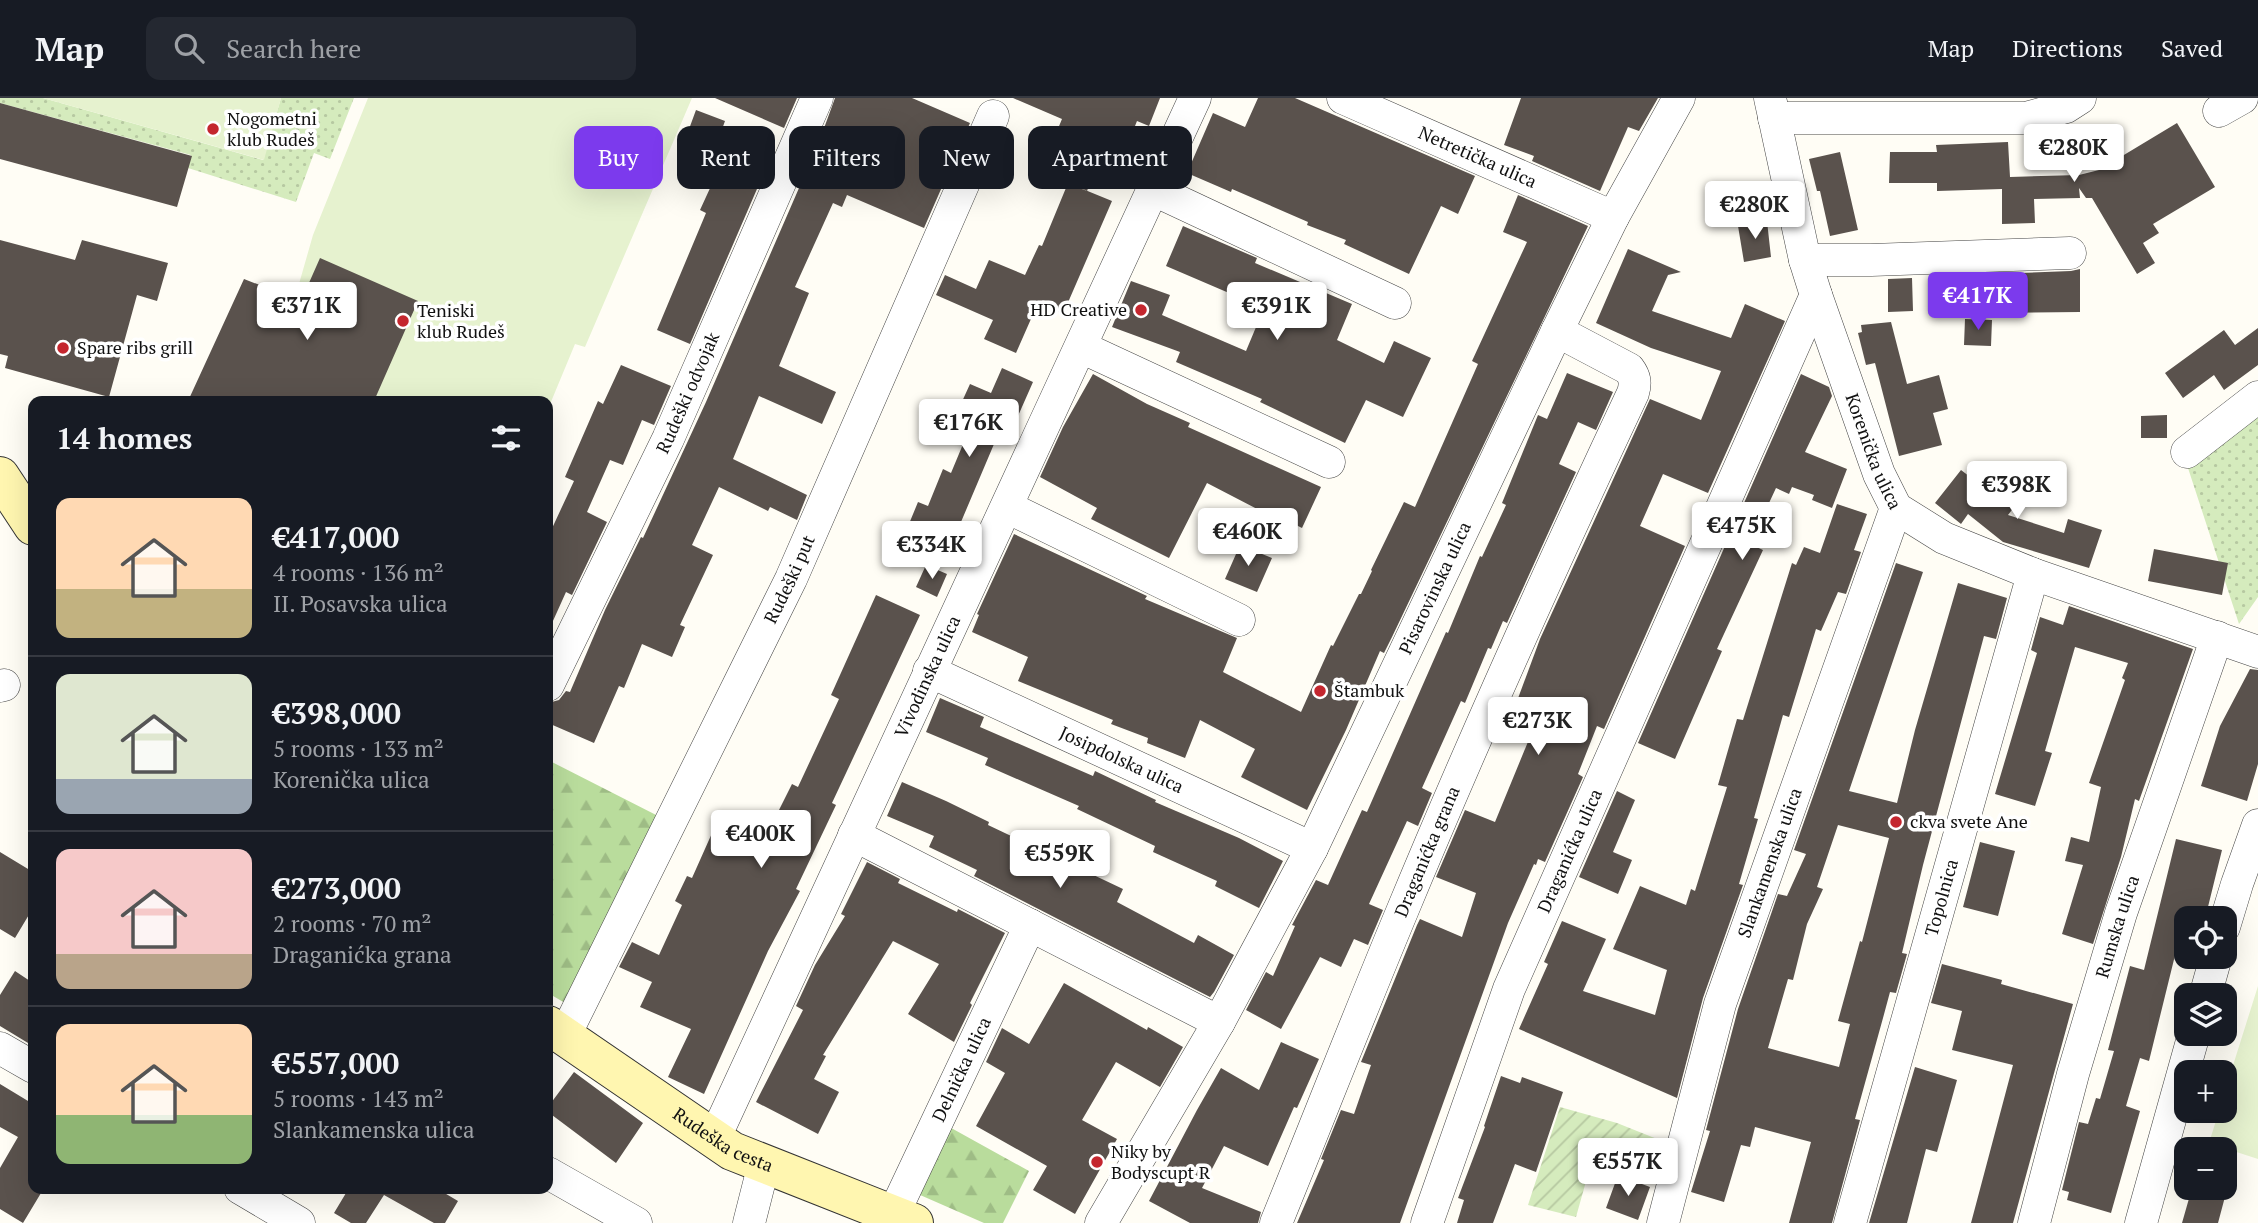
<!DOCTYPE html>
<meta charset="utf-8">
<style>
body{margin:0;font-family:"PT Serif",serif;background:#242831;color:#f1f3f6;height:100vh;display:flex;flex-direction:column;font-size:26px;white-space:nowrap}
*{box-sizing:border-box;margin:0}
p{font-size:23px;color:#9ea1a6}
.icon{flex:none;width:38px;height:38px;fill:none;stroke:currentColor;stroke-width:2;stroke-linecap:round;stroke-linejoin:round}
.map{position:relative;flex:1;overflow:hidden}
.drawer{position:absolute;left:28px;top:298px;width:525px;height:798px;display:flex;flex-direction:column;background:#171b24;border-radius:14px;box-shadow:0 7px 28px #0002}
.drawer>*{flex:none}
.hud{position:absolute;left:574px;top:28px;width:665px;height:63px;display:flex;gap:14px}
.controls{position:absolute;left:2174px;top:808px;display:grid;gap:14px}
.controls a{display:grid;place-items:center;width:63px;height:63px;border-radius:14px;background:#171b24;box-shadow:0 7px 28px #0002;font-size:35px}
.price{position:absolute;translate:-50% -60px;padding:0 16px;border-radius:7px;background:#fff;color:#222;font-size:23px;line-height:46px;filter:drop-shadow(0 2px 4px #0008)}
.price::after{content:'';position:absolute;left:50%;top:42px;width:21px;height:16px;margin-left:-10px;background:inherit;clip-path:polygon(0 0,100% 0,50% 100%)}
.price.selected{background:#7c3aed;color:#fff}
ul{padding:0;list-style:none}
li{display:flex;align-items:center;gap:21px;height:175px;padding:0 28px}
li+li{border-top:2px solid #363941}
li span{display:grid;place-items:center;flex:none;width:196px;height:140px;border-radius:14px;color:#555}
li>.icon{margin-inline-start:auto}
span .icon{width:84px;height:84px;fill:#fffc;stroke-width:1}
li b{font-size:30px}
h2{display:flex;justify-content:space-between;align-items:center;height:84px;padding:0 28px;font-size:30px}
.pill{padding:0 24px;border-radius:14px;background:#171b24;box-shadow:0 7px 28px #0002;font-size:24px;line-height:63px}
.pill.selected{background:#7c3aed;color:#fff}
header{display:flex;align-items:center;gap:42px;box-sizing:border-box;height:98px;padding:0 35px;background:#171b24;border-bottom:2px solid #363941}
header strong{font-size:33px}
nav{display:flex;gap:38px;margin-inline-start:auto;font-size:24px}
.search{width:490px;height:63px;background:#242831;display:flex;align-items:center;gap:18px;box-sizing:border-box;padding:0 24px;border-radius:14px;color:#9ea1a6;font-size:26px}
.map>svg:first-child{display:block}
.grass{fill:url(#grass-dots)}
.forest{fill:url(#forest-firs)}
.garden{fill:url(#garden-furrows)}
.pitch{fill:#e6f2cf}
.building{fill:#5a524d;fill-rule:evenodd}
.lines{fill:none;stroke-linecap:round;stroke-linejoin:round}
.street-casing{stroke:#444;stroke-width:33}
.secondary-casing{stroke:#333;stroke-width:40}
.street{stroke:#fff;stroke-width:32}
.secondary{stroke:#fff6b0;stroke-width:38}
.poi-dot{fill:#c4262e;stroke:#fff;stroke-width:2.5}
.labels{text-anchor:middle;stroke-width:7;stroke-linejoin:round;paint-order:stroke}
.poi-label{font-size:18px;fill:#111;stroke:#fff;text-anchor:start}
.street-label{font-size:18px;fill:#111;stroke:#fff}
</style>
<header>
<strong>Map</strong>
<div class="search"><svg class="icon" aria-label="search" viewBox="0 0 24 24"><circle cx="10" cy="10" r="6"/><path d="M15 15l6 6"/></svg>Search here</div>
<nav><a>Map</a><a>Directions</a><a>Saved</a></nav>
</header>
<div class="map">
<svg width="2258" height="1125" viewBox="0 0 2258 1125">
<defs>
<pattern id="grass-dots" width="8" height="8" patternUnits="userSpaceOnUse" patternTransform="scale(1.75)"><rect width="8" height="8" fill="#d5ebbd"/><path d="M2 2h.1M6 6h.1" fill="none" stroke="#b6c8a1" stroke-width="1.8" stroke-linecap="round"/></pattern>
<pattern id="forest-firs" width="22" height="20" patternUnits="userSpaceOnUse" patternTransform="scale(1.75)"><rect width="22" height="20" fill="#b9dc9c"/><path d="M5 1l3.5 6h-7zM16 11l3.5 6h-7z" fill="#9ebc85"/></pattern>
<pattern id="garden-furrows" width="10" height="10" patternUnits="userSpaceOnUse" patternTransform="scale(1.75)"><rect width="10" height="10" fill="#d5ebbd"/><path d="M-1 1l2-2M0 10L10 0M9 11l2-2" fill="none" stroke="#b6c8a1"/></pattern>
</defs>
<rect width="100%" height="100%" fill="#fffdf5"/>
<path class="grass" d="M0,0H43L263,62L281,0H354L330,61L314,55L296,104L188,70L191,57L0,5Z
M2258,313V499L2239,526L2188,370Z"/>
<path class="forest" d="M548,662L664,721L565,905L548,895Z
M944,1026L1029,1073L1003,1125H984L911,1093Z"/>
<path class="garden" d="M1560,1009L1617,1025L1667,1045L1658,1079L1592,1062L1576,1119L1528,1107Z"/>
<path class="pitch" d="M43,0H281L264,62Z
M368,0H692L585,249L575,246L548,311V303H252L295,200L313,137Z
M2258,888V1061L2209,1045L2219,1013H2224V996Z"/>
<path class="building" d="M715,0H797L784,30Z
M835,0H912L970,25L924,130L847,97L842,109L833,105L795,189L809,195L779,268L836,294L822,326L759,298L733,361L807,397L797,422L770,409L768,413L719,389L692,447L713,457L680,527L685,529L672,559L642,546L624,590L619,588L594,645L548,625V605L559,602L566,593L570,594L605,512L641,439L643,440L706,304L819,44Z
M1013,0H1160L1149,28L1137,23L1123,58L1104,50L1087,93L1040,74L1062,21Z
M1258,0H1295L1475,78L1458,116L1441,108L1409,176L1344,146L1346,142L1307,127L1308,124L1232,91L1231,94L1187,75L1213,15L1245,29Z
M1521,0H1658L1639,33L1628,29L1600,93L1532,63L1534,58L1504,47Z
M0,5L192,58L177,109L0,61Z
M696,12L725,23L716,48L766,70L690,246L657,232L706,115L700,112L717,75L678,61Z
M2177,25L2215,89L2153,126L2159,135L2143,145L2155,165L2137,176L2092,100H2086L2079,90L2080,100L2034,101L2035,125L2002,126V91L1937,93V85H1889L1890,54H1937L1936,47L2008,44L2010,79L2079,77L2099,72Z
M1840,54L1858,132L1830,138L1820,93H1817L1809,61Z
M1068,85L1112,103L1063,216L1038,205L1016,255L984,241L993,222L936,197L945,177L976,191L989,162L1025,177L1039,147L1042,148Z
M1518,97L1588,128L1392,539L1384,555L1380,553L1346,632L1307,712L1241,679L1255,651L1200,622L1185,660L1147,645L1148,640L1111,626L1113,622L1018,583L1028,559L972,534L979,517L977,516L1014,436L1147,498L1145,501L1237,540L1223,574L1301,614L1331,547L1333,548L1359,496H1361L1372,473L1371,472L1404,404L1415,409L1478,266L1472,263L1527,144L1503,134Z
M1767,123L1771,159L1744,164L1738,128Z
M1183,128L1257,160L1255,165L1352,206L1337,242L1384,265L1394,243L1431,260L1403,319L1366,302L1345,345L1260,304L1262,301L1176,264L1180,254L1112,229L1131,183L1170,197L1162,217L1246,253L1264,210L1166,168Z
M0,142L75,162L82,142L168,165L157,203L137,197L109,299L5,270L8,258L0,256Z
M1628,151L1681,174L1668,177L1652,213L1731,240L1745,206L1785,223L1708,395L1663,376L1640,428L1685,448L1604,631L1597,628L1578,676L1583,679L1545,764L1538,761L1536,767L1534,766L1508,825L1400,1125H1297L1324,1062L1321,1061L1341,1012L1354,1016L1371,967L1361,964L1417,827L1420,821L1462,839L1476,795L1436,779L1465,712L1495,724L1541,612L1517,603L1540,541L1650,301L1701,322L1721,273L1651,250L1596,225Z
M320,160L418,203L374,303H188L244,181L301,203Z
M2080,171V214L1996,215L1995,176L2071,173Z
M1912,180L1913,213L1888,214V181Z
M1965,221L1992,222L1991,248L1964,247Z
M1891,224L1907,286L1939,277L1948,311L1933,315L1942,347L1899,358L1875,265L1866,267L1858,235L1862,234L1861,227Z
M2258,230V267L2224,292L2214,277L2183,300L2165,275L2224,232L2235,247Z
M621,267L671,288L654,327L642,322L623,367L610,362L587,414L607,424L572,497L566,494L548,534V439L574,383L565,379L598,303L603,306Z
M1002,270L1033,284L1007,343L997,339L947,457L904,438L918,404L928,408L943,371L951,375L971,327L955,319L970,286L991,295Z
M1567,275L1613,294L1596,332L1578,324L1559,366L1576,374L1507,525L1503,523L1491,551L1488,550L1465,605L1461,603L1422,690L1432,695L1418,728L1407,723L1369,806L1383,812L1368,847L1354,841L1341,869L1320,859L1281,931L1246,912L1266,874L1273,878L1295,828L1292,827L1316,782L1328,787L1362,712L1367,714L1446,534L1448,535L1480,458L1482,459L1506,407L1502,405L1538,317L1547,321Z
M1093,276L1147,306L1190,325L1188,329L1321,389L1302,430L1288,423L1286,426L1207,385L1169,460L1091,421L1097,410L1040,379L1063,329Z
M1801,276L1829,289L1832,298L1805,354L1847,371L1832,410L1812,402L1814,397L1792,389L1789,396L1776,390L1750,446L1763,452L1717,551L1722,553L1675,661L1638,645Z
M2167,317V340H2141V318Z
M1961,372L1987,392L1996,381L2021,400L2008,417L2064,435L2068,421L2102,432L2089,470L2003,444L1968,416L1961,426L1935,405Z
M1837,406L1867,416L1854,452L1861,454L1846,496L1838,494L1821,533L1816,531L1789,619L1783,617L1754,720L1758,721L1739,786L1743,787L1703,900L1677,1000L1519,931L1548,866L1544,864L1562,823L1606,841L1583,893L1655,917L1667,872L1613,851L1640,788L1686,807L1691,791L1695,793L1727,689L1718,687L1737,621L1743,622L1792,465L1796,467L1804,449L1820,455Z
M1240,447L1272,460L1257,494L1225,481Z
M2154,451L2228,465L2222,497L2148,483Z
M1896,465L1923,474L1849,693L1897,705L1915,632L1958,485L2007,500L1996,541L1984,538L1923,767L1902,855L1907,856L1896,895L1890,894L1883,920L1855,1021L1860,1022L1832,1125H1789L1811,1044L1755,1029L1750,1049L1741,1047L1724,1104L1691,1094L1710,1033L1706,1032L1738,911L1778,796L1787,798L1806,756L1794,752ZM1838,727L1889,740L1862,844L1860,843L1838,923L1850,926L1839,969L1768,950L1788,881L1793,882L1807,826L1823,791L1817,789Z
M926,467L947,476L937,499L916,489Z
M876,497L920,517L832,705L836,707L796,791L800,793L768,853L704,996L668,979L691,931L640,909L652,884L619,869L632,844L659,857L682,807L675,803L687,778L692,780L721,715L767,736L792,686L798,689L839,601L831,597Z
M2069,508L2193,551L2139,703L2135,701L2121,759L2093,846L2062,836L2083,767L2065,763L2071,739L2089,744L2101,689L2089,685L2125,582L2122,580L2128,565L2075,549L2045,653L2052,655L2035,708L1995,696L2037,555L2031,552L2040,519L2063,527Z
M2250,571L2258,572V666L2247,703L2201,688L2220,628Z
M940,600L984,619L980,629L1093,678L1095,673L1156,702L1155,704L1239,740L1283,763L1259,810L1215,788L1217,783L1153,754L1155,748L1077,711L1079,708L985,667L988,660L926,634Z
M902,684L946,703L989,724L988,727L1123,791L1117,804L1194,845L1198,837L1234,857L1214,894L1210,899L974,778L977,772L929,749L934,738L887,718Z
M1617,693L1635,702L1613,754L1632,762L1618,796L1579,779Z
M2176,741L2222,752L2205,821H2186V834L2181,833L2149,963L2140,960L2126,1008L2140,1013L2111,1115L2067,1102L2069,1094L2062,1092L2079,1024L2088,1026L2096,1000L2100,1001L2114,953L2108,952L2130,868L2144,872Z
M1980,744L2015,753L1998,818L1963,809Z
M0,754L33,774V810L15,840L0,831Z
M867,764L900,781L898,785L957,814L958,811L1005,835L970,905L972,907L954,944L908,916L939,866L893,843L823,957L826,958L814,981L839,994L818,1036L756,1004L803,912L796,908L815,867L845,818L841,816Z
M1942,866L2002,882L2001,886L2073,906L2013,1125H1971L2013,967L1952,952L1962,913L1931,905Z
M15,873L33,885V948L0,928V897Z
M1064,885L1147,932L1148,929L1183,949L1160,989L1116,964L1082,1022L1117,1041L1075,1116L1033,1092L1047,1068L976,1028L1005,975L986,964L1002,930L1029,946Z
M1281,944L1319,961L1297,1010L1294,1009L1268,1068L1224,1048L1202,1090L1261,1114L1258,1125H1190L1149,1103L1197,1012L1221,970L1259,992Z
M1915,969L1957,982L1937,1054L1926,1051L1907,1125H1869Z
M574,974L643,1025L616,1065L548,1014V1009Z
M1501,978L1520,985L1522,979L1563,994L1536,1074L1515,1066L1493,1125H1457L1464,1102L1458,1100L1485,1029L1484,1028Z
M0,986L33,1006V1090H44L23,1125L0,1111V1070L18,1039L0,1029Z
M1618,1077L1650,1089L1638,1122L1606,1110Z
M349,1090H436L458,1103L445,1125H434L384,1097L366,1125H351L334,1115Z
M2192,1090H2207L2226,1095L2218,1125H2182Z"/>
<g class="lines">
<defs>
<g id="street">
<path id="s1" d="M1343,0L1613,119"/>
<path id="s2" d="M1770,0L1805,162L1816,197L1879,376L1896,410L1944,440L2033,476L2258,554"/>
<path d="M2219,13L2242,0"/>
<path d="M1774,20H2026L2066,9L2080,0"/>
<path d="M1154,92L1395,205"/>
<path d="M1805,162H1871L2070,155"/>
<path d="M1081,249L1329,364"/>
<path d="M2187,354L2258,299"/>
<path d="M1007,409L1239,522"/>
<path id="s3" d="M929,573L1312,750"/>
<path id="s4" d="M548,587L668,341L817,0"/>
<path d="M0,588L4,587"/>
<path d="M854,737L1219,924"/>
<path d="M2224,829L2237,786L2258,727"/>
<path d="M2205,898L2216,859"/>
<path id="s5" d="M565,937L791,481L993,18"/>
<path d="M0,950L33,969"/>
<path id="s6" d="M713,1040L722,1024L1195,0"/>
<path d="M548,1075L636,1125"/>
<path d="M240,1090L299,1125"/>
<path id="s7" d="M893,1117L1030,827"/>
<path d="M749,1125L764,1066"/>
<path id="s8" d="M1101,1125L1219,924L1312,750L1557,233L1613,119L1679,0"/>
<path id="s9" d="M1276,1125C1318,1022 1358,919 1401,816C1474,640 1552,467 1633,295C1636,285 1635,279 1629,271L1557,233"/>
<path id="s10" d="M1427,1125L1509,891L1816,197"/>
<path id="s11" d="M1663,1125L1720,906L1896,410"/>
<path id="s12" d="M1850,1125L2033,476"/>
<path id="s13" d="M2034,1125L2073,976L2121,815L2217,539"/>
<path d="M2141,1125L2194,936"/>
</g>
<g id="secondary">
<path d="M0,378L33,428"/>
<path id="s14" d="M548,927L732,1053L914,1125"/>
</g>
</defs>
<use href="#street" class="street-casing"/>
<use href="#secondary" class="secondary-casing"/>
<use href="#street" class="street"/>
<use href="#secondary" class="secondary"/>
</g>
<g class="poi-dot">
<circle cx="213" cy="31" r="7"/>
<circle cx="1141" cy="212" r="7"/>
<circle cx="403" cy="223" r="7"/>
<circle cx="63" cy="250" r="7"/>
<circle cx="1320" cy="593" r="7"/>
<circle cx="1896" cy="724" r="7"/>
<circle cx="1097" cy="1064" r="7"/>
</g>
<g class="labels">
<g class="poi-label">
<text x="227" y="27">Nogometni<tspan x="227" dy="21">klub Rudeš</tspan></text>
<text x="1127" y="218" text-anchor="end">HD Creative</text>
<text x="417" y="219">Teniski<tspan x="417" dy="21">klub Rudeš</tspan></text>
<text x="77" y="256">Spare ribs grill</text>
<text x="1334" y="599">Štambuk</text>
<text x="1910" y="730">ckva svete Ane</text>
<text x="1111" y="1060">Niky by<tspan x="1111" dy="21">Bodyscupt R</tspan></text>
</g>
<g class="street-label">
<text dy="6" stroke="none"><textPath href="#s1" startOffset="147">Netretička ulica</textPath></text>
<text dy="6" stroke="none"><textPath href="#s4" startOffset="324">Rudeški odvojak</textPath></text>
<text dy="6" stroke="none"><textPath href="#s2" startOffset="369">Korenička ulica</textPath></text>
<text dy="6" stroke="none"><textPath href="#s5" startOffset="508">Rudeški put</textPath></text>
<text dy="6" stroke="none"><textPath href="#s8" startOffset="718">Pisarovinska ulica</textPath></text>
<text dy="6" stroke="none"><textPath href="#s6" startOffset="509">Vivodinska ulica</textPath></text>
<text dy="6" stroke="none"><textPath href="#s3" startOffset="212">Josipdolska ulica</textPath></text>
<text dy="6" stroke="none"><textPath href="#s10" startOffset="399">Draganićka ulica</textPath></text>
<text dy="6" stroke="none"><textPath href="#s9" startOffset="401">Draganićka grana</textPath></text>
<text dy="6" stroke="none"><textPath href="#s11" startOffset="376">Slankamenska ulica</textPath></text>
<text dy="6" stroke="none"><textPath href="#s12" startOffset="338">Topolnica</textPath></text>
<text dy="6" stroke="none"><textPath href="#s13" startOffset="308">Rumska ulica</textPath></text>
<text dy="6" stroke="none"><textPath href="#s7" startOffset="161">Delnička ulica</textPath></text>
<text dy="6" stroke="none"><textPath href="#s14" startOffset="210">Rudeška cesta</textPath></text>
</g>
</g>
</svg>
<div class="controls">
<a><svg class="icon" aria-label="locate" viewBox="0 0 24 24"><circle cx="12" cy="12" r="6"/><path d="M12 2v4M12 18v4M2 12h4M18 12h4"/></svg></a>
<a><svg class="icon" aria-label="layers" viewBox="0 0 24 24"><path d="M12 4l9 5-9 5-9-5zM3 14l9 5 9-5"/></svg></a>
<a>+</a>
<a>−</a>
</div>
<b class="price" style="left:2074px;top:86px">€280K</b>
<b class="price" style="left:1755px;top:143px">€280K</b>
<b class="price selected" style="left:1978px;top:234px">€417K</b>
<b class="price" style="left:307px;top:244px">€371K</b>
<b class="price" style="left:1277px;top:244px">€391K</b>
<b class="price" style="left:969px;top:361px">€176K</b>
<b class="price" style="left:2017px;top:423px">€398K</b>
<b class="price" style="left:1742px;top:464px">€475K</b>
<b class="price" style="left:1248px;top:470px">€460K</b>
<b class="price" style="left:932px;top:483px">€334K</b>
<b class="price" style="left:1538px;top:659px">€273K</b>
<b class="price" style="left:761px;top:772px">€400K</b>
<b class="price" style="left:1060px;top:792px">€559K</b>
<b class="price" style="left:1628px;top:1100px">€557K</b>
<div class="hud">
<a class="pill selected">Buy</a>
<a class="pill">Rent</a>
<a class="pill">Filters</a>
<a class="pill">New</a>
<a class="pill">Apartment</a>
</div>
<section class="drawer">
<h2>14 homes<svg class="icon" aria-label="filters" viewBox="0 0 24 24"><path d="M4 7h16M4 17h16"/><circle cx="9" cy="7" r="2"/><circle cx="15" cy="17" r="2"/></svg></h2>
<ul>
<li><span style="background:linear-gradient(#ffd9b3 65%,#c2b280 0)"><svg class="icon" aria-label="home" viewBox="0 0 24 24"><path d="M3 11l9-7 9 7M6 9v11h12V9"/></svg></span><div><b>€417,000</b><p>4 rooms · 136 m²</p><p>II. Posavska ulica</p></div></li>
<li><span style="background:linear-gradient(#dfe7d0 75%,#9aa5b1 0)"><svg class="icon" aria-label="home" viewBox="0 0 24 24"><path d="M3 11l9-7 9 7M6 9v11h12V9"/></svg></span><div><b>€398,000</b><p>5 rooms · 133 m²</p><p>Korenička ulica</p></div></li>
<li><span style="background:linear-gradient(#f6c9c9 75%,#b9a48a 0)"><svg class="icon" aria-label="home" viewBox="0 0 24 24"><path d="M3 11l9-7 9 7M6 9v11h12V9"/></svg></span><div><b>€273,000</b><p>2 rooms · 70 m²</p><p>Draganićka grana</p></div></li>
<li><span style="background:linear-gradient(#ffd9b3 65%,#8fb573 0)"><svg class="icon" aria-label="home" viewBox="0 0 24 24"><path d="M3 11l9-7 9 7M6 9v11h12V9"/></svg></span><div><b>€557,000</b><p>5 rooms · 143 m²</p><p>Slankamenska ulica</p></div></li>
</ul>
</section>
</div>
